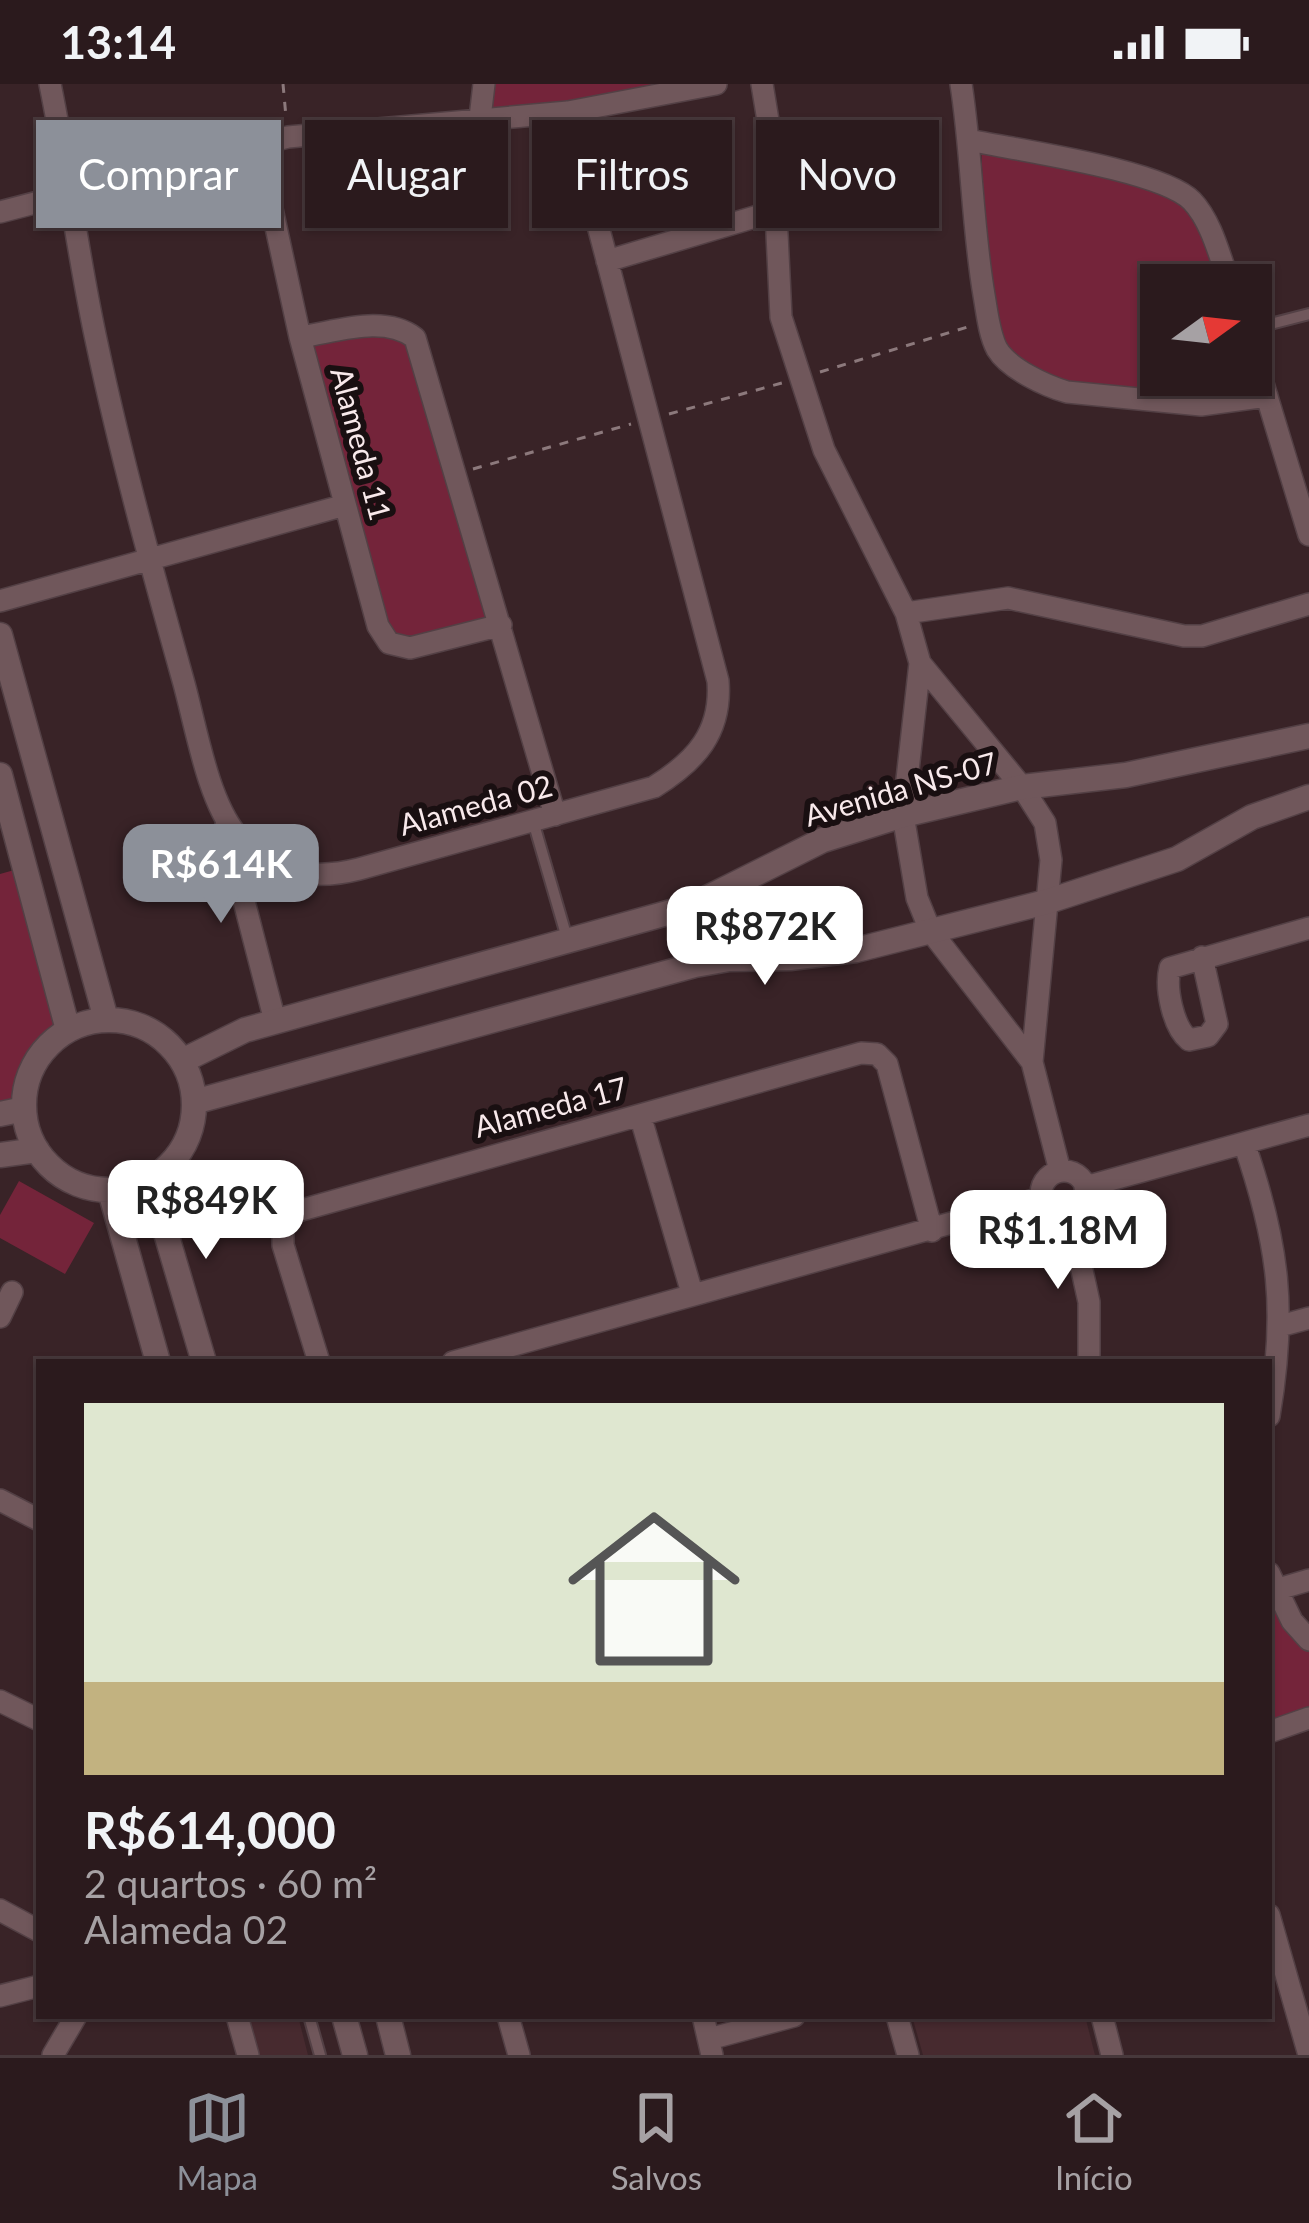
<!DOCTYPE html>
<html lang="pt">
<meta charset="utf-8">
<style>
body{margin:0;font-family:Lato,sans-serif;background:#37272a;color:#f1f3f6;height:100vh;display:flex;flex-direction:column;font-size:45px;white-space:nowrap}
*{box-sizing:border-box;margin:0}
p{font-size:39px;color:#a6a1a4}
.icon{flex:none;width:66px;height:66px;fill:none;stroke:currentColor;stroke-width:2;stroke-linecap:round;stroke-linejoin:round}
.map{position:relative;flex:1;overflow:hidden}
.panel{position:absolute;left:36px;top:1275px;width:1236px;height:660px;display:flex;flex-direction:column;background:#2b1a1d;border-radius:0px;box-shadow:0 3px 9px #0004,0 0 0 3px #47383b}
.panel>*{flex:none}
.hud{position:absolute;left:36px;top:36px;width:1239px;height:108px;display:flex;gap:24px}
.needle{width:78px;rotate:75deg}
.fabs{position:absolute;left:1140px;top:180px;display:grid;gap:24px}
.fabs a{display:grid;place-items:center;width:132px;height:132px;border-radius:0px;background:#2b1a1d;box-shadow:0 3px 9px #0004,0 0 0 3px #47383b;font-size:60px}
.price{position:absolute;translate:-50% -102px;padding:0 27px;border-radius:24px;background:#fff;color:#222;font-size:39px;line-height:78px;filter:drop-shadow(0 3px 6px #0008)}
.price::after{content:'';position:absolute;left:50%;top:72px;width:36px;height:27px;margin-left:-18px;background:inherit;clip-path:polygon(0 0,100% 0,50% 100%)}
.price.active{background:#8c9099;color:#fff}
ul{padding:0;list-style:none}
li{display:grid;align-content:center;gap:24px;height:636px;padding:0 48px}
li+li{border-top:3px solid #47383b}
li span{display:grid;place-items:center;height:372px;border-radius:0px;color:#555}
li>.icon{margin-inline-start:auto}
span .icon{width:216px;height:216px;fill:#fffc;stroke-width:1}
li b{font-size:51px}
.chip{padding:0 42px;border-radius:0px;background:#2b1a1d;box-shadow:0 3px 9px #0004,0 0 0 3px #47383b;font-size:42px;line-height:108px}
.chip.active{background:#8c9099;color:#fff}
.status{display:flex;justify-content:space-between;align-items:center;height:84px;padding:0 60px;background:#2b1a1d;direction:ltr}
.status svg{height:33px;fill:currentColor}
.menu{display:flex;justify-content:space-around;align-items:center;height:168px;border-top:3px solid #47383b;background:#2b1a1d;font-size:33px;color:#a6a1a4}
.menu a{display:grid;justify-items:center;gap:6px}
.menu .active{color:#8c9099}
.map>svg:first-child{display:block}
.built{fill:#472a2f}
.green{fill:#74243a}
.lines{fill:none;stroke-linecap:round;stroke-linejoin:round}
.service-casing{stroke:#534045;stroke-width:14}
.minor-casing{stroke:#534045;stroke-width:24}
.tertiary-casing{stroke:#534045;stroke-width:27}
.path{stroke:#8c797c;stroke-width:3;stroke-dasharray:9 9;stroke-linecap:butt}
.service{stroke:#70575b;stroke-width:10}
.minor{stroke:#70575b;stroke-width:21}
.tertiary{stroke:#70575b;stroke-width:24}
.labels{text-anchor:middle;stroke-width:12;stroke-linejoin:round;paint-order:stroke}
.street-label{font-size:30px;fill:#f8e9eb;stroke:#190f11}
</style>
<div class="status"><b>13:14</b><svg viewBox="0 0 49 12"><path d="M0 12V9h3v3zM5 12V6h3v6zM10 12V3h3v9zM15 12V0h3v12zM26 1h20v11H26zM47 4h2v5h-2z"/></svg></div>
<div class="map">
<svg width="1309" height="1971" viewBox="0 0 1309 1971">
<rect width="100%" height="100%" fill="#392327"/>
<path class="built" d="M242,1932H298L308,1971H253Z
M912,1932H1085L1095,1971H923Z"/>
<path class="green" d="M485,0H715L480,34Z
M981,60L1163,99L1198,126L1228,201H1161V291H1251V284L1254,309L1123,314L1048,302L998,268L989,237Z
M395,243L420,266L501,541L410,564L383,552L300,253Z
M25,783L68,946L28,994L24,1025L0,1030V790Z
M19,1097L94,1139L65,1190L0,1154V1131Z
M1269,1489L1309,1556V1634L1269,1648Z"/>
<g class="lines">
<defs>
<path id="service" d="M1251,245L1309,230
M533,737L567,854
M309,1932L320,1971"/>
<path id="minor" d="M50,0C68,87 78,174 97,260C121,373 152,485 183,596C196,642 207,714 236,750C268,789 312,797 359,785L654,703C696,677 722,648 718,597L568,28
M762,0L773,67L781,233L824,366L906,529L920,579L903,731L917,814L930,846L1032,978
M961,0C972,70 972,141 984,211C987,228 989,250 997,265C1009,285 1046,302 1067,308L1201,321L1267,312
M480,34L484,0
M969,56C1016,66 1162,86 1192,117C1212,138 1220,174 1230,201
M258,61L300,253L378,542L389,559L410,564L501,541
M0,128L288,53L568,28L716,0
M607,177L775,127
M300,253C336,248 384,230 415,254L555,731
M1251,260L1309,451
M0,517L345,421
M906,529L1008,514L1184,552H1202L1309,520
M920,579L1022,703L1045,739L1051,776L1032,978L1060,1087
M225,744L275,937
M1202,873L1217,940L1208,952L1189,956C1173,943 1165,904 1170,884L1309,844
M640,1031L692,1209
M1244,1059C1279,1160 1287,1227 1269,1332
M1041 1110a23 23 0 1 1 46 0a23 23 0 1 1-46 0Z
M1085,1103L1309,1041
M1070,1132L1089,1218V1278
M0,1233L12,1208
M1280,1242L1309,1234
M319,1278L283,1161V1141L291,1129L861,969L877,970L887,980L932,1147
M453,1278L1041,1114
M0,1416L39,1436
M1269,1489L1292,1537L1309,1556
M1275,1506L1309,1496
M0,1617L39,1636
M1269,1648L1309,1634
M0,1826L39,1847
M1269,1831L1309,1971
M0,1912L39,1902
M237,1932L248,1971
M508,1932L519,1971
M703,1932L712,1971
M897,1932L908,1971
M1102,1932L1112,1971
M709,1955L794,1932
M53,1971L76,1932"/>
<path id="tertiary" d="M0,551L106,935
M0,691L68,946
M24 1021a85 85 0 1 1 170 0a85 85 0 1 1-170 0Z
M182,977L245,946L689,823L823,756L903,731L1022,703L1126,691L1309,652
M194,1018L695,881L729,875L790,874L856,866L1046,818L1177,775L1252,733L1309,713
M0,1030L24,1025
M0,1071L37,1066
M150,1095L204,1278
M110,1107L158,1278
M344,1932L355,1971
M388,1932L398,1971"/>
</defs>
<use href="#service" class="service-casing"/>
<use href="#minor" class="minor-casing"/>
<use href="#tertiary" class="tertiary-casing"/>
<path class="path" d="M283,0L286,33
M820,288L971,242
M669,330L782,299
M473,385L631,340"/>
<use href="#service" class="service"/>
<use href="#minor" class="minor"/>
<use href="#tertiary" class="tertiary"/>
</g>
<g class="labels">
<g class="street-label">
<text transform="translate(360 360) rotate(75)" y="10">Alameda 11</text>
<text transform="translate(901 706) rotate(-16)" y="10">Avenida NS-07</text>
<text transform="translate(476 722) rotate(-15)" y="10">Alameda 02</text>
<text transform="translate(551 1024) rotate(-15)" y="10">Alameda 17</text>
</g>
</g>
</svg>
<div class="fabs">
<a><svg class="needle" viewBox="-14 -14 28 28"><path d="M0-13l5 13h-10z" fill="#e53935"/><path d="M0 13l5-13h-10z" fill="#a6a1a4"/></svg></a>
</div>
<b class="price active" style="left:221px;top:842px">R$614K</b>
<b class="price" style="left:765px;top:904px">R$872K</b>
<b class="price" style="left:206px;top:1178px">R$849K</b>
<b class="price" style="left:1058px;top:1208px">R$1.18M</b>
<div class="hud">
<a class="chip active">Comprar</a>
<a class="chip">Alugar</a>
<a class="chip">Filtros</a>
<a class="chip">Novo</a>
</div>
<section class="panel">
<ul>
<li><span style="background:linear-gradient(#dfe7d0 75%,#c2b280 0)"><svg class="icon" aria-label="home" viewBox="0 0 24 24"><path d="M3 11l9-7 9 7M6 9v11h12V9"/></svg></span><div><b>R$614,000</b><p>2 quartos · 60 m²</p><p>Alameda 02</p></div></li>
</ul>
</section>
</div>
<nav class="menu">
<a class="active"><svg class="icon" aria-label="map" viewBox="0 0 24 24"><path d="M3 6l6-2 6 2 6-2v14l-6 2-6-2-6 2zM9 4v14M15 6v14"/></svg>Mapa</a>
<a><svg class="icon" aria-label="saved" viewBox="0 0 24 24"><path d="M7 4h10v16l-5-4-5 4z"/></svg>Salvos</a>
<a><svg class="icon" aria-label="home" viewBox="0 0 24 24"><path d="M3 11l9-7 9 7M6 9v11h12V9"/></svg>Início</a>
</nav>
